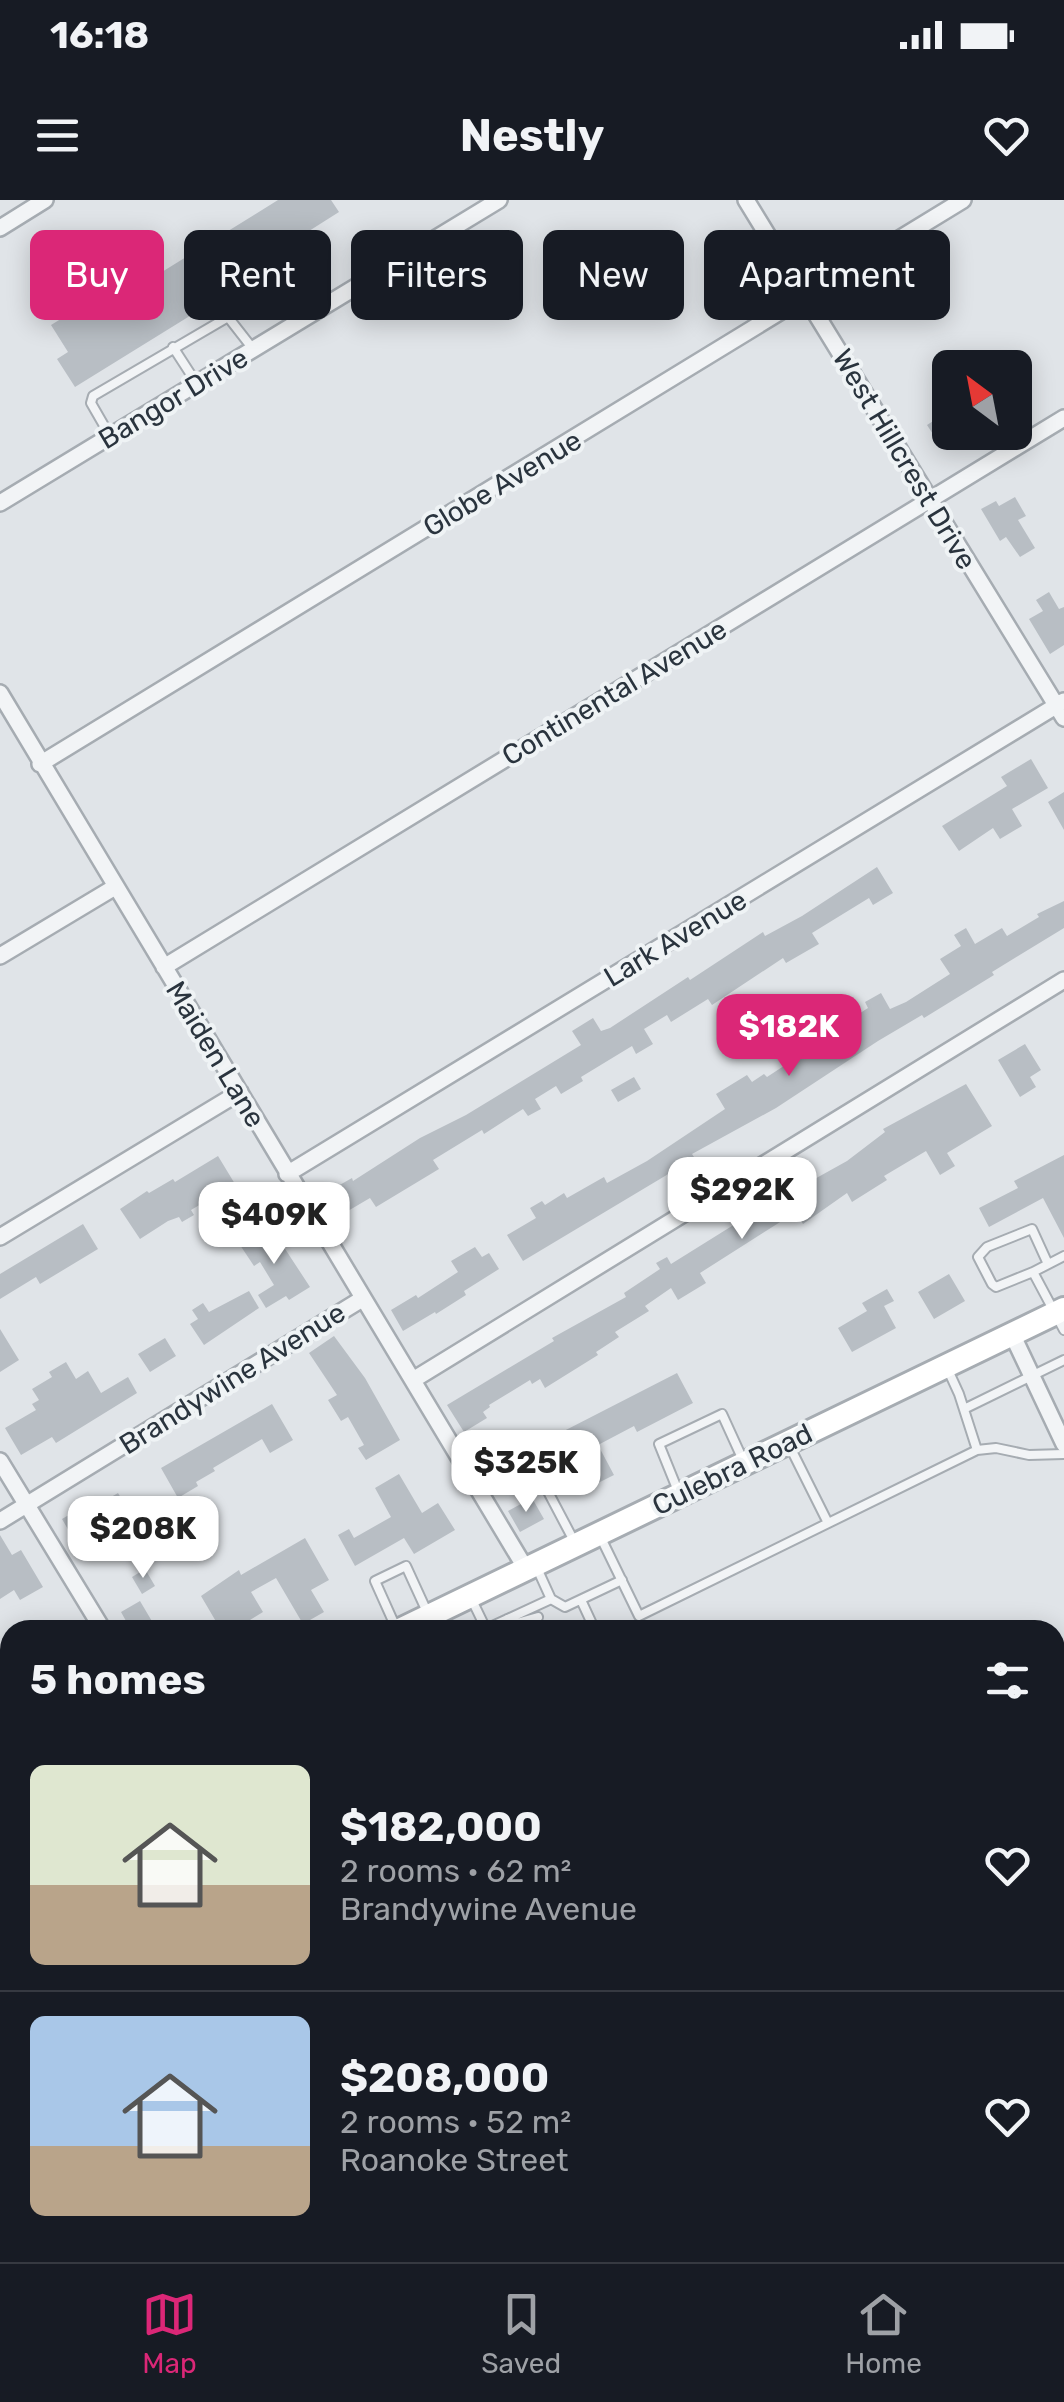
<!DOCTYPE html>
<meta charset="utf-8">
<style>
body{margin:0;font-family:Rubik,sans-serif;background:#20242c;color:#f1f3f6;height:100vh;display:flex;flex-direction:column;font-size:38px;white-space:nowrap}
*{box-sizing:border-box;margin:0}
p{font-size:32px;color:#9ea1a6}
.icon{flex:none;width:55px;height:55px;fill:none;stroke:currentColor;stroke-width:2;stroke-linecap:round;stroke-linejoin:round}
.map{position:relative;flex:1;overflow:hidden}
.details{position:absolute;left:0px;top:1420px;width:1065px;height:642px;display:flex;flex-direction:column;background:#171b24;border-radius:30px 30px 0 0;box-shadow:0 5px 25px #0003}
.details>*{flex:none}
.guide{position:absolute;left:30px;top:30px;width:1005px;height:90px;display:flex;gap:20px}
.needle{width:65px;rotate:328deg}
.fabs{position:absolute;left:932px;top:150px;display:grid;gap:20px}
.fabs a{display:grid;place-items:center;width:100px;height:100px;border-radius:15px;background:#171b24;box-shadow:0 5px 25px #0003;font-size:50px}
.price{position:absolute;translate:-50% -85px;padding:0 22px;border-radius:20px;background:#fff;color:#222;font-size:32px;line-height:65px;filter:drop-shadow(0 2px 5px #0008)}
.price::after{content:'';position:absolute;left:50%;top:60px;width:30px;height:22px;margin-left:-15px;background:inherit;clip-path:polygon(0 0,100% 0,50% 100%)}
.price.on{background:#db2777;color:#fff}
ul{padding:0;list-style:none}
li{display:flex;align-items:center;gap:30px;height:250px;padding:0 30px}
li+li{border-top:2px solid #363941}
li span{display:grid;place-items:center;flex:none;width:280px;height:200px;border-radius:15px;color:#555}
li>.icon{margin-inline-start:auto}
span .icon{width:120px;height:120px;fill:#fffc;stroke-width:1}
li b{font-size:42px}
h2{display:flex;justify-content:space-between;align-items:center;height:120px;padding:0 30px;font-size:42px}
.pill{padding:0 35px;border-radius:15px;background:#171b24;box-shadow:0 5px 25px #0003;font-size:35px;line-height:90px}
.pill.on{background:#db2777;color:#fff}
.status{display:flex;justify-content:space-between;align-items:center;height:70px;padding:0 50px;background:#171b24;direction:ltr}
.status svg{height:28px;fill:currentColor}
header{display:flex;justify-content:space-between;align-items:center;height:130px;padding:0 30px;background:#171b24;font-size:45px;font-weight:700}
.menu{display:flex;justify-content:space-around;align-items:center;height:140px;border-top:2px solid #363941;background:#171b24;font-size:28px;color:#9ea1a6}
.menu a{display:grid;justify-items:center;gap:5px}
.menu .on{color:#db2777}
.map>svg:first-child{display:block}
.building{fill:#b8bec4}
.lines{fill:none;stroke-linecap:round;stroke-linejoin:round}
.lane-casing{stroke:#a6acb2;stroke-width:12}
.street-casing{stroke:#a6acb2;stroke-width:20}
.secondary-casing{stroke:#a6acb2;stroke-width:28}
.lane{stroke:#f2f4f6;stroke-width:8}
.street{stroke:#f2f4f6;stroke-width:15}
.secondary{stroke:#fff;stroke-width:22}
.labels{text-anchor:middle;stroke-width:8;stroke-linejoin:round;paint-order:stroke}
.street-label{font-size:28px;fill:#2a343e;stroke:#eff3f5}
</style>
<div class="status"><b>16:18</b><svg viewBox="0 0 49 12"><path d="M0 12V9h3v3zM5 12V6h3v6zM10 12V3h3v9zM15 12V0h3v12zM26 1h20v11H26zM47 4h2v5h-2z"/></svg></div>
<header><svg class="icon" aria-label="menu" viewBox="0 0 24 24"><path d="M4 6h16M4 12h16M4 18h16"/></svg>Nestly<svg class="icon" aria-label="heart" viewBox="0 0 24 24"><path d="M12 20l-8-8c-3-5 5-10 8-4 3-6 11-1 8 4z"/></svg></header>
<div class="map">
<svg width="1064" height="2062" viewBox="0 0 1064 2062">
<rect width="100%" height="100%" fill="#e0e4e8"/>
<path class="building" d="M278,0H331L339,12L309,31L314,39L75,187L57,159L68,152L51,125L142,69L149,80Z
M950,210V232H966L942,248L927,225Z
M1015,297L1026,316L1018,320L1035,348L1020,357L1006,337L1000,341L981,309L996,301L999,306Z
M1049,392L1059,409L1064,407V445L1050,454L1029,419L1043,411L1036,400Z
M1031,559L1048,588L1012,609L1022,626L1000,639L993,628L959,651L942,626L1007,586L1001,577Z
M1064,592V630L1048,602Z
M877,667L893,693L873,705L869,698L812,733L819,744L786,763L783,758L712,805L708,799L671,822L667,815L644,829L653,844L636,854L632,846L581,877L583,881L561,894L556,886L535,899L541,909L528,916L523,909L484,934L482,930L433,960L439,969L376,1007L370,998L336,1018L322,995L352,978L353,981L420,938L466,915L581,845L572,831L593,818L601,831L610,828L688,777L690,780L763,732L765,736L802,716Z
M1064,701V728L992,772L994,775L924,818L922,815L878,841L776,908L692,954L694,957L665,976L523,1061L507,1035L536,1018L530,1008L542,1001L545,1005L564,993L567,998L604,977L607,983L647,961L725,909L716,894L747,875L752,882L764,874L767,877L796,858L784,841L798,832L807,847L868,808L865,802L881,793L890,809L906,802L950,774L940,759L961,746L954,735L966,728L975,744L1002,728L1007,736L1039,717L1037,714Z
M1025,844L1041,870L1030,877L1036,887L1020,897L998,860Z
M634,877L641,889L618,902L611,890Z
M966,884L992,926L947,953L955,966L940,975L926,951L884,976L887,980L852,1002L847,993L803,1024L796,1012L700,1073L706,1083L678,1100L671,1088L645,1106L649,1111L615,1132L619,1137L596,1152L598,1155L545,1188L540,1179L532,1184L530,1180L489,1205L490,1207L483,1212L487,1218L464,1232L447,1205L554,1141L552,1138L626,1097L624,1093L660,1069L656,1063L667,1057L671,1064L748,1016L847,961L885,932L883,929Z
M1064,955V1038L1043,998L989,1027L979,1008L1018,988L1014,981Z
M218,956L235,984L191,1010L194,1015L182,1022L179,1017L168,1021L140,1039L120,1009L147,991L149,993L173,979L175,982Z
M83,1024L98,1049L40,1084L36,1077L0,1099V1074Z
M272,1029L310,1087L289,1100L286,1096L266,1108L258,1095L274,1085L260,1062L254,1066L236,1039L248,1031L254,1041Z
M475,1047L482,1057L489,1053L499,1069L464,1091L466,1095L436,1114L435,1112L403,1131L391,1110L416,1095L418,1098L458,1072L451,1061Z
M949,1074L965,1101L934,1119L918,1092Z
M887,1089L894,1101L884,1106L896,1128L852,1152L838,1128L867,1111L862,1103Z
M249,1091L259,1108L204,1145L190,1124L198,1119L192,1110L203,1103L209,1112Z
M0,1129L19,1160L0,1172Z
M334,1136L365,1178L400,1240L366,1260L358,1248L364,1245L348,1217L341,1221L328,1200L337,1195L309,1153Z
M165,1138L176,1156L150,1172L138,1154Z
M66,1162L76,1179L88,1171L101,1193L128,1177L137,1193L56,1243L52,1237L21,1255L5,1228L36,1210L32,1204L39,1200L32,1189L52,1177L49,1172Z
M677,1173L693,1203L637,1232L634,1226L598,1245L614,1275L588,1288L560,1233Z
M272,1204L293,1240L270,1253L262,1239L213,1268L215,1271L196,1282L198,1286L178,1298L161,1268Z
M399,1274L422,1313L438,1303L455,1330L414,1354L404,1338L355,1366L338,1335L349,1329L354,1338L391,1317L375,1288Z
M118,1293L133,1318L91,1345L87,1339L77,1345L62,1319L84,1306L87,1311Z
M532,1298L544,1319L520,1332L508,1311Z
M0,1335L12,1355L21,1350L43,1387L20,1400L14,1390L0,1399Z
M305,1338L329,1380L311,1390L324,1412L303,1424L276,1378L251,1392L263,1412L242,1425L245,1430H221L201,1396L239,1370L241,1375Z
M145,1369L155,1386L142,1394L132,1377Z
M140,1401L153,1423L142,1430H131L121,1412Z"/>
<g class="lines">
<defs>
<path id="lane" d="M173,147L197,184
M110,236L91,203L93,196L228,117L253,149
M1064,1056L1033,1072L1064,1130
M1033,1072L996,1087L992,1084L978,1057L987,1047L1032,1029L1048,1064
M948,1170L959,1194L977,1250
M964,1209L1064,1160
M790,1247L828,1323
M476,1283L520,1259L535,1267L574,1341
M678,1291L659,1244L722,1214L743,1260
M601,1338L639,1416L977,1250L996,1248L1029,1255L1064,1254
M536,1366L551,1399L565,1407L622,1380
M471,1398L486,1429L551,1399
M581,1400L594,1428L591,1430
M507,1419L510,1425L538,1417
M397,1430L375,1381L406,1366L428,1414
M0,1546L10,1562"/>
<path id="street" d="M746,0L1064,518
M0,28L45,0
M0,303L499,0
M0,493L526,1369
M40,564L963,0
M0,756L115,687
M164,767L1064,218
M287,974L1064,501
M0,1037L240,892
M1012,1134L1064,1244
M413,1180L1064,780
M0,1261L103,1430
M0,1321L362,1099
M1055,1489L1064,1485
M1055,1726L1064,1722
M1055,1965L1064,1960
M202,2052L206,2062
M477,2052L481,2062
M852,2062L872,2052"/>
<path id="secondary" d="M400,1430L1064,1109
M0,1603L10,1598
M0,1644L10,1651
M0,1665L10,1672
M0,1698L10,1688"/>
</defs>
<use href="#lane" class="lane-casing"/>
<use href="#street" class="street-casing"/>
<use href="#secondary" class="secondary-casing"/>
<use href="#lane" class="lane"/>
<use href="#street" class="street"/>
<use href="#secondary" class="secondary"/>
</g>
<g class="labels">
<g class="street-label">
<text transform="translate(173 198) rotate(-31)" y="10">Bangor Drive</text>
<text transform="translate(905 259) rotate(59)" y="10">West Hillcrest Drive</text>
<text transform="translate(502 283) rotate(-31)" y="10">Globe Avenue</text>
<text transform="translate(614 492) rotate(-31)" y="10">Continental Avenue</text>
<text transform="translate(675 738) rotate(-31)" y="10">Lark Avenue</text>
<text transform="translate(216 854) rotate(59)" y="10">Maiden Lane</text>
<text transform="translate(232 1178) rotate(-32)" y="10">Brandywine Avenue</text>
<text transform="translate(732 1269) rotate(-26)" y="10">Culebra Road</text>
</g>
</g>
</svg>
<div class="fabs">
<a><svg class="needle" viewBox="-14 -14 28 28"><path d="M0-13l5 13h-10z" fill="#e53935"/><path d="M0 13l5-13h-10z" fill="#9ea1a6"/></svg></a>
</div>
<b class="price on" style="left:789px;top:879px">$182K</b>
<b class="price" style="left:742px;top:1042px">$292K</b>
<b class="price" style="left:274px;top:1067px">$409K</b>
<b class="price" style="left:526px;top:1315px">$325K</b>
<b class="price" style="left:143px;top:1381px">$208K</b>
<div class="guide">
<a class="pill on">Buy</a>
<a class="pill">Rent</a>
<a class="pill">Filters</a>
<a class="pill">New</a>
<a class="pill">Apartment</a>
</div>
<section class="details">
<h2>5 homes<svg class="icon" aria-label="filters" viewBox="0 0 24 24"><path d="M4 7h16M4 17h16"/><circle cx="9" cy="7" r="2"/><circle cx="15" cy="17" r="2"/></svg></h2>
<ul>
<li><span style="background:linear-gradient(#dfe7d0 60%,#b9a48a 0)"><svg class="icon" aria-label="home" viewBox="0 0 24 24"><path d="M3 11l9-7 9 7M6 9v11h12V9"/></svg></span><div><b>$182,000</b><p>2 rooms · 62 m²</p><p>Brandywine Avenue</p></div><svg class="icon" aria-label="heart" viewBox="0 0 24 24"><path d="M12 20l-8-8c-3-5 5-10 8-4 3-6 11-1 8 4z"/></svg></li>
<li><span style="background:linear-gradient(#a9c7e8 65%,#b9a48a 0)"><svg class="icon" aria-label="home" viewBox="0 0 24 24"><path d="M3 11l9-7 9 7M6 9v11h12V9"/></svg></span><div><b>$208,000</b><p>2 rooms · 52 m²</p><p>Roanoke Street</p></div><svg class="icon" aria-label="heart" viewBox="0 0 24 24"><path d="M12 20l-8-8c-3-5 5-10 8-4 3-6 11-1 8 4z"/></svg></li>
</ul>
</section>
</div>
<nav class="menu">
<a class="on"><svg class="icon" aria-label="map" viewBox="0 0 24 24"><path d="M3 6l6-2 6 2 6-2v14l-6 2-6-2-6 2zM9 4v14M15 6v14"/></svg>Map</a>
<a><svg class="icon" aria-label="saved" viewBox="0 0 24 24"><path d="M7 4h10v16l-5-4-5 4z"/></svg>Saved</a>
<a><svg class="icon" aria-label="home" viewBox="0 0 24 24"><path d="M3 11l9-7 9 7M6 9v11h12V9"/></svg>Home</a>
</nav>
